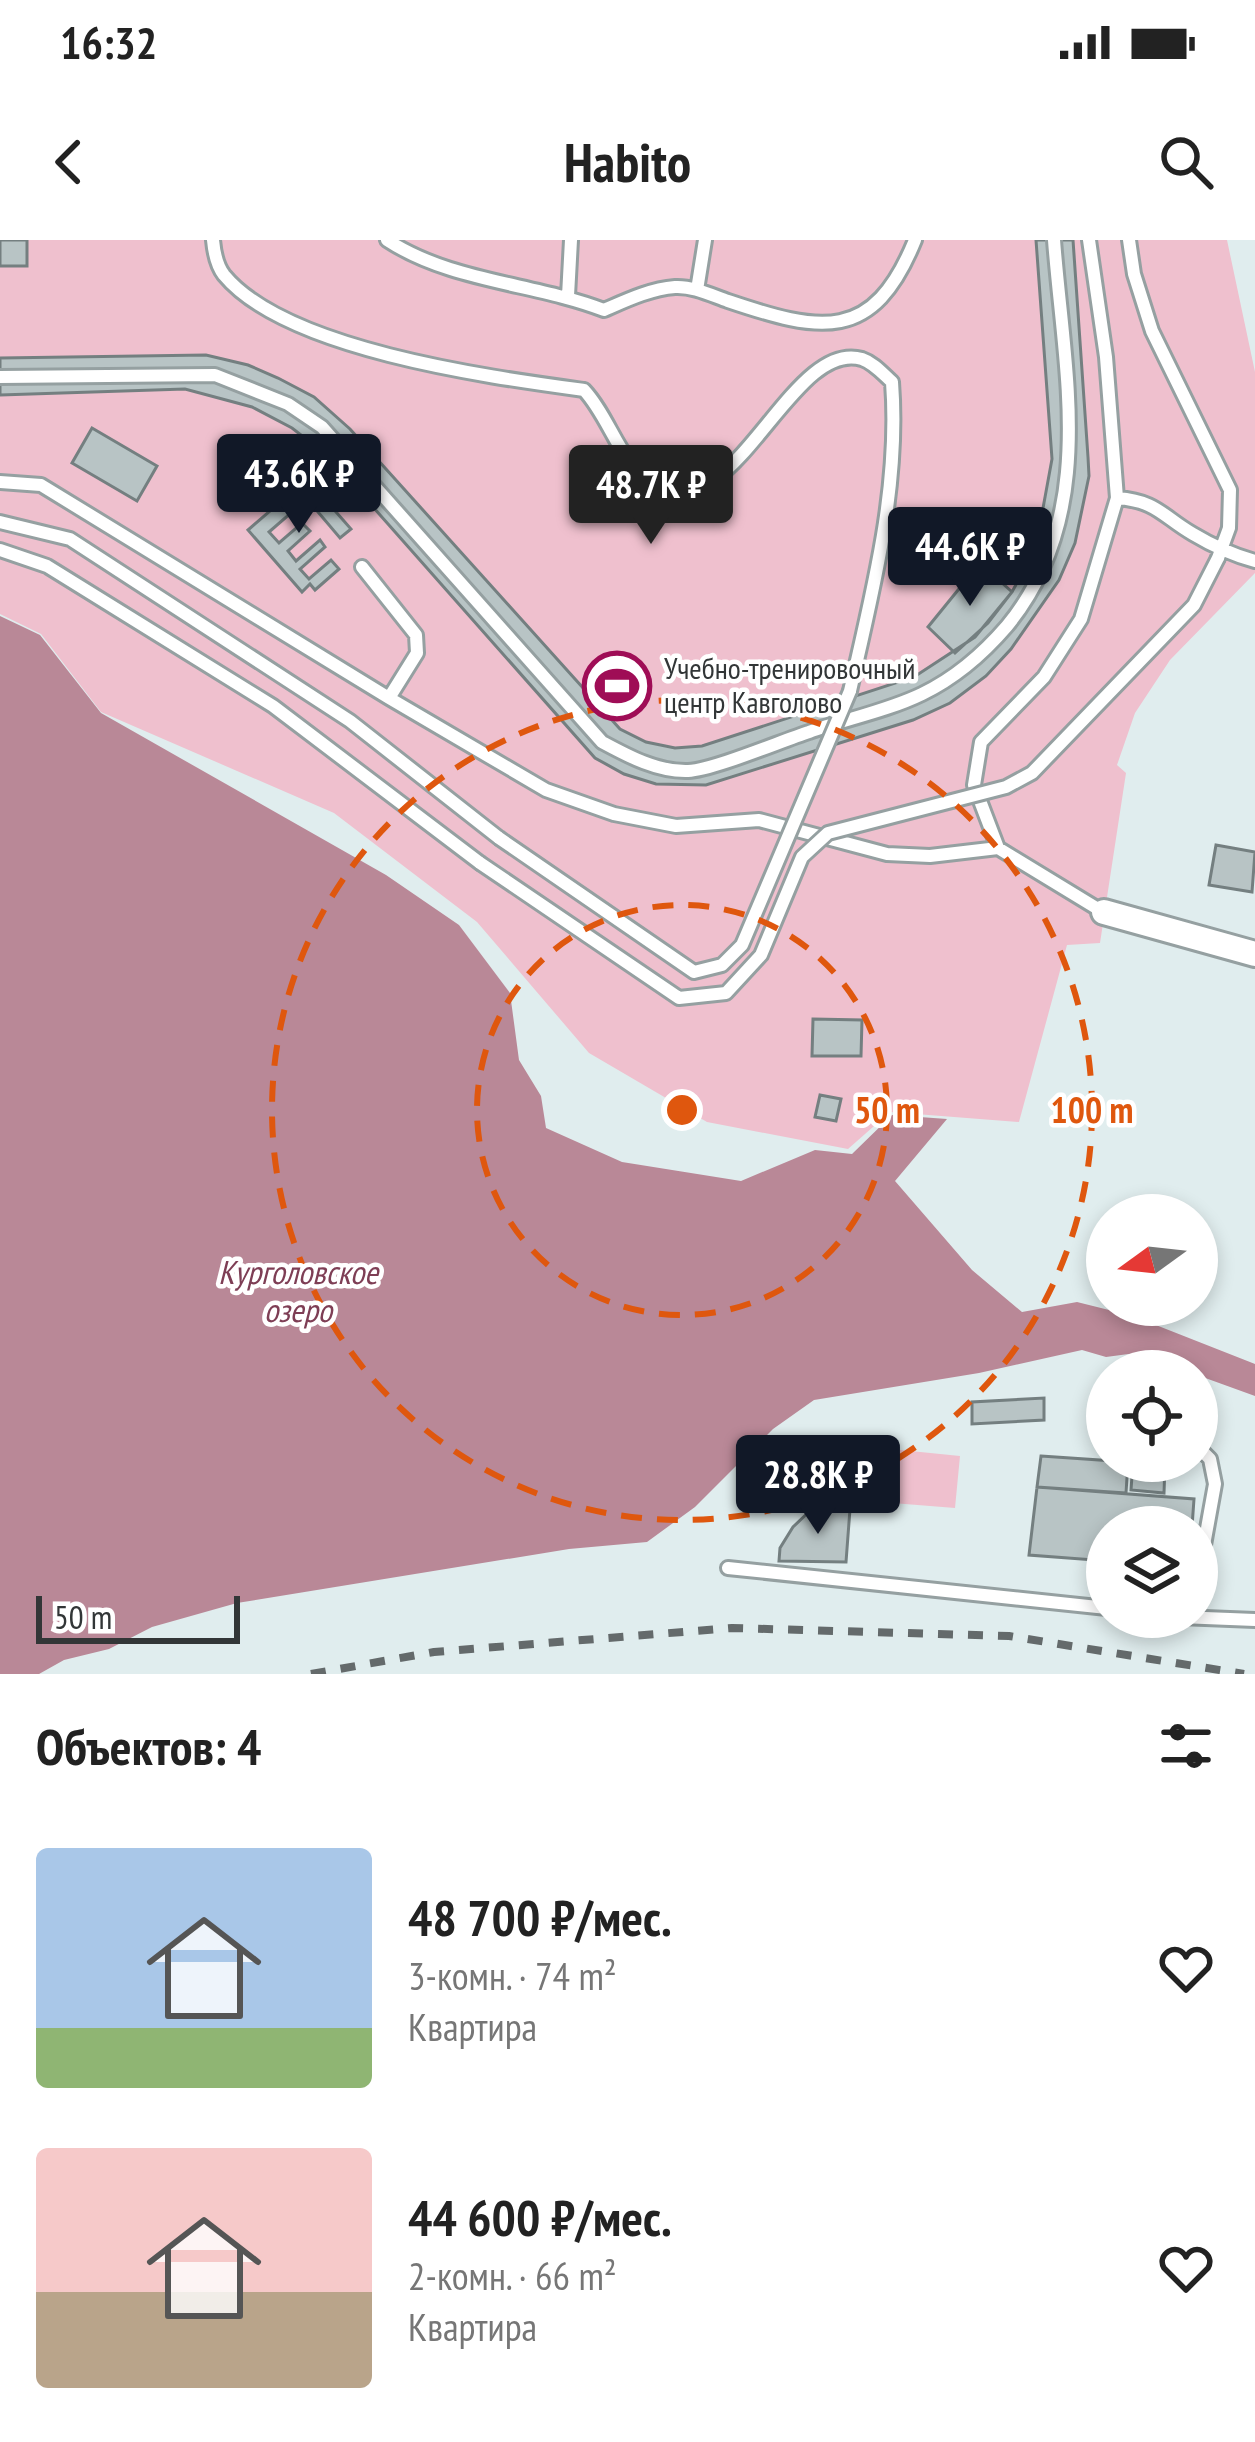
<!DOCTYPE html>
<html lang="ru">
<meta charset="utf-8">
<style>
body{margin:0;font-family:"PT Sans Narrow",sans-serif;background:#f2f2f2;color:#222;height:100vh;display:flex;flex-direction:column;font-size:45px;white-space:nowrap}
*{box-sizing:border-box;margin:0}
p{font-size:39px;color:#767676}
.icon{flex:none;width:66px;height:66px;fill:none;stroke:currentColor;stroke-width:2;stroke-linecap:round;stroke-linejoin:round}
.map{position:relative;height:1434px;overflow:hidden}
.side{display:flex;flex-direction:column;background:#fff;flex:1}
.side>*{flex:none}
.needle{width:78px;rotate:255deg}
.buttons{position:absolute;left:1086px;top:954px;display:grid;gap:24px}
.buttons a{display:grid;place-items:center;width:132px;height:132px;border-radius:50%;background:#fff;box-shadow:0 6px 18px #0003;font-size:60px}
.scale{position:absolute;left:36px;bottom:30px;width:204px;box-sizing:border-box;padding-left:12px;border:6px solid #323637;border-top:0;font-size:33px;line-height:42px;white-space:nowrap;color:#323637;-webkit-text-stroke:9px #fff;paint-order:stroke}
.price{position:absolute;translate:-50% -102px;padding:0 27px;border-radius:12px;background:#111827;color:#fff;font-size:39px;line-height:78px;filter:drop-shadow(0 3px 6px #0008)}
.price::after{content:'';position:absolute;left:50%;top:72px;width:36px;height:27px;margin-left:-18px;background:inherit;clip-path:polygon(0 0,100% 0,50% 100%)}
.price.on{background:#222;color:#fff}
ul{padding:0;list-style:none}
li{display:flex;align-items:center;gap:36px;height:300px;padding:0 36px}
li span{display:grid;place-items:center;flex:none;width:336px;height:240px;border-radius:12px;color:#555}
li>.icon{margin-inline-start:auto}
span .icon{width:144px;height:144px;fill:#fffc;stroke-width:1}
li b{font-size:51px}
h2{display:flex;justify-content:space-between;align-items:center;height:144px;padding:0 36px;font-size:51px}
.status{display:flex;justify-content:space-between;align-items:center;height:84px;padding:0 60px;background:#fff;direction:ltr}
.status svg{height:33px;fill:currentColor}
header{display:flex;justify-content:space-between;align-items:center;height:156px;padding:0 36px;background:#fff;font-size:54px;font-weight:600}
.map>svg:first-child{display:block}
.green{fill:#efc0ce}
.water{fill:#b98897}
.building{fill:#b8c4c5;stroke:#747f80;stroke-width:3}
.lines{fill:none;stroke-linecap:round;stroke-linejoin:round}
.lane-casing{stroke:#95a0a1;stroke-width:18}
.street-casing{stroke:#95a0a1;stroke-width:30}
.lane{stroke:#fff;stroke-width:12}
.street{stroke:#fff;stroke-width:24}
.rail{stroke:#646a6b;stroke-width:8;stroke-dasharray:15 15;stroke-linecap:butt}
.lane-bridge-casing{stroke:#95a0a1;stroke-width:18;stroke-linecap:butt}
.lane-bridge{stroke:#fff;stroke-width:12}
.ring{fill:none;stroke:#df570e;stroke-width:6;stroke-dasharray:21 15}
.labels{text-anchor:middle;stroke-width:9;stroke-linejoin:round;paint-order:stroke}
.poi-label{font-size:30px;fill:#323637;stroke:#fff;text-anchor:start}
.water-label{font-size:33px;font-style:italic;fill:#7e3e55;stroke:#fff}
.centre{fill:#df570e;stroke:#fff;stroke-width:6}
.ring-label{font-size:36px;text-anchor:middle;font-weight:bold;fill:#df570e;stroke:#fff;stroke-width:9;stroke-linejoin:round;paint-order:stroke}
</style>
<div class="status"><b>16:32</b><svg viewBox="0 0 49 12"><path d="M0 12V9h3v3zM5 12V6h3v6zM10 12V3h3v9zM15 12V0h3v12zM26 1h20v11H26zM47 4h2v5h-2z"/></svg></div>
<header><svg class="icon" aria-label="back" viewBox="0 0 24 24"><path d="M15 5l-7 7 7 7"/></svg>Habito<svg class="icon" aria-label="search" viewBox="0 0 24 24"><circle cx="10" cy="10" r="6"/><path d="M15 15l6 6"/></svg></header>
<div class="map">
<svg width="1255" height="1434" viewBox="0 0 1255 1434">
<rect width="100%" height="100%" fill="#e0edee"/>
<path class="green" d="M0,0H1227L1255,132V333L1170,420L1135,473L1117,525L1126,533L1100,703L1067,705L1019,882L890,872L848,909L707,882L589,813L477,682L334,573L101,472L41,394L0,374Z
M861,1206L960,1216L955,1268L855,1260Z
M819,1232L850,1234V1263L818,1262Z"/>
<path class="water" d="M0,376L40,395L101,473L386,635L459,685L510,753L519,820L541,856L546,888L622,922L741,941L815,910L852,914L892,875L947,879L895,941L972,1030L1022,1072L1077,1062L1133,1076L1255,1124V1156L1197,1135V1131H1185L1136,1113L1106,1117L1082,1110L979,1133L814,1160L773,1189L695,1267L647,1302L569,1309L237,1363L152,1387L109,1409L64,1420L39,1434H0Z"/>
<path class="building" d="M0,0H27V26H0Z
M1036,0H1073L1088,217L1089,236L1075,303L1059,340L1011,409L986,436L950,463L913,480L706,545L656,544L624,534L595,518L327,215L292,188L252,167L185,149L0,155V118L206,115L248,125L278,138L314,157L350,189L620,489L646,502L675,508L702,506L914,437L975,397L1012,352L1030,319L1039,290L1052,219Z
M92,188L157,226L137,261L72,223Z
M307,239L351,289L340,298L307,259L269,292L279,303L302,283L310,291L288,311L296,321L320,300L325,307L300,329L309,339L331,320L339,329L315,350L310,344L302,352L248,290Z
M980,323L1012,352L988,383L955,413L928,387Z
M1216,605L1255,612L1252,652L1209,645Z
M813,779L862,780L861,816H812Z
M820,855L841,859L836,881L815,877Z
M1044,1158V1180L972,1184V1162Z
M1041,1216L1128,1222L1126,1253L1037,1247Z
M1133,1222L1165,1224L1164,1253L1131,1250Z
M1037,1247L1194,1259L1192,1287H1107V1321L1029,1315Z
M815,1266L850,1269L846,1322L779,1321L780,1308L793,1287Z"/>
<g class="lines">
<defs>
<path id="lane" d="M213,0C214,11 217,26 224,35C286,110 489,137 584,150C611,179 619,224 655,245C734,292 790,98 862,119C874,123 883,134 892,142C900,246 873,350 850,451
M387,0C451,42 534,43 604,70C627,60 650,49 675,47C693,46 711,55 728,61C820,92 873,104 915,0
M1129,0L1134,34L1152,91L1230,250L1229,288L1218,318
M697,50L705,0
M568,56L571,0
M0,137L215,135L288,164L322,187L602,502C628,516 657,532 688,531C713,530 781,501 809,492C846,479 887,471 922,454C955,438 983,414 1007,386C1099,274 1064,133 1054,0
M0,242L41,245L389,458L546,550L614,574L676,586L759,580L887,614L930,616L998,608L1103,672
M1117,258C1157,261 1162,276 1193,294C1213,306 1233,315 1255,321
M0,282L70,299L350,481L499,598
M0,310L47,326L273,466L480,623
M362,327L416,395L417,413L389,458
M998,608L974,545L981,502L1044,437L1081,379L1117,258L1106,117L1089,0
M1197,1206L1210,1219L1215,1244L1197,1344
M728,1328L1107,1368
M1180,1377L1255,1380"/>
<path id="street" d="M1104,672L1255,714"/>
</defs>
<use href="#lane" class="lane-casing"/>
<use href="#street" class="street-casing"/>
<use href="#lane" class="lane"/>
<use href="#street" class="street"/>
<path class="rail" d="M311,1434L434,1412L732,1388L1009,1396L1244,1434"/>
<defs>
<path id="lane-bridge" d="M499,598L694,732L722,725L742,705L850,451
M480,623L679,758L726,753L761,715L802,617L828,593L1006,547L1032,533L1194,365L1218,318"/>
</defs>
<use href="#lane-bridge" class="lane-bridge-casing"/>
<use href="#lane-bridge" class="lane-bridge"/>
</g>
<g class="ring">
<circle cx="682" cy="870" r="205"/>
<circle cx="682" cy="870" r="410"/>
</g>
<defs>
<symbol id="stadium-ring" viewBox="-11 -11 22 22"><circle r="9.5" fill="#fff" stroke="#9f0d56" stroke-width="1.5"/><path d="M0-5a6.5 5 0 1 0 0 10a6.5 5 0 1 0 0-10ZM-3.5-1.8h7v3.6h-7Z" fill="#9f0d56"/></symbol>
</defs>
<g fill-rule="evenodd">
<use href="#stadium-ring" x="579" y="408" width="76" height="76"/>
</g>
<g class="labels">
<g class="poi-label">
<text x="664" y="439">Учебно-тренировочный<tspan x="664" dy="34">центр Кавголово</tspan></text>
</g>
<g class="water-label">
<text x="298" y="1044">Курголовское<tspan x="298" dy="38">озеро</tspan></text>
</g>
</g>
<circle cx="682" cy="870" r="18" class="centre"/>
<g class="ring-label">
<text x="887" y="883">50 m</text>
<text x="1092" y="883">100 m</text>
</g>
</svg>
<div class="buttons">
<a><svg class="needle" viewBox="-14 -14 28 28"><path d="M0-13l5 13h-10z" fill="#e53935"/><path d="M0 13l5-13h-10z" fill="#767676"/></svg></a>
<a><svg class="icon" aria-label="locate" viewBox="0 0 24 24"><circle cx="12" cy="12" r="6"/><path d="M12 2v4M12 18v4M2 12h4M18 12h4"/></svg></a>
<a><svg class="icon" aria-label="layers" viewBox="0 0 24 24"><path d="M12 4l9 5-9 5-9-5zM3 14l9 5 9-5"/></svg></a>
</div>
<div class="scale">50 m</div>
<b class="price" style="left:299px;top:296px">43.6K ₽</b>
<b class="price on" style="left:651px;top:307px">48.7K ₽</b>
<b class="price" style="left:970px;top:369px">44.6K ₽</b>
<b class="price" style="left:818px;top:1297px">28.8K ₽</b>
</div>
<section class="side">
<h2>Объектов: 4<svg class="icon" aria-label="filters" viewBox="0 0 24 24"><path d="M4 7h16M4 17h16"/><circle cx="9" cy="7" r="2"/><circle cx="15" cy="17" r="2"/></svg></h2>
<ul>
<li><span style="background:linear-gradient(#a9c7e8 75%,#8fb573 0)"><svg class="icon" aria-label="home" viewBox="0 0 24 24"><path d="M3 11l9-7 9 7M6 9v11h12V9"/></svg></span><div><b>48 700 ₽/мес.</b><p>3-комн. · 74 m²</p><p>Квартира</p></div><svg class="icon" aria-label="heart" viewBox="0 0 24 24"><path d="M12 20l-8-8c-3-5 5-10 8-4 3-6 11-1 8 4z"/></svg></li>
<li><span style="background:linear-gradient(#f6c9c9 60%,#b9a48a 0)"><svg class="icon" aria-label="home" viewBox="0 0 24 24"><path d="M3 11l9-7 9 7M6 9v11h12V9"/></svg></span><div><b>44 600 ₽/мес.</b><p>2-комн. · 66 m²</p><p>Квартира</p></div><svg class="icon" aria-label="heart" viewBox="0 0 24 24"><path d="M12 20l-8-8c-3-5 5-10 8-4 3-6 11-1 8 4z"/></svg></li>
</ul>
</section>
